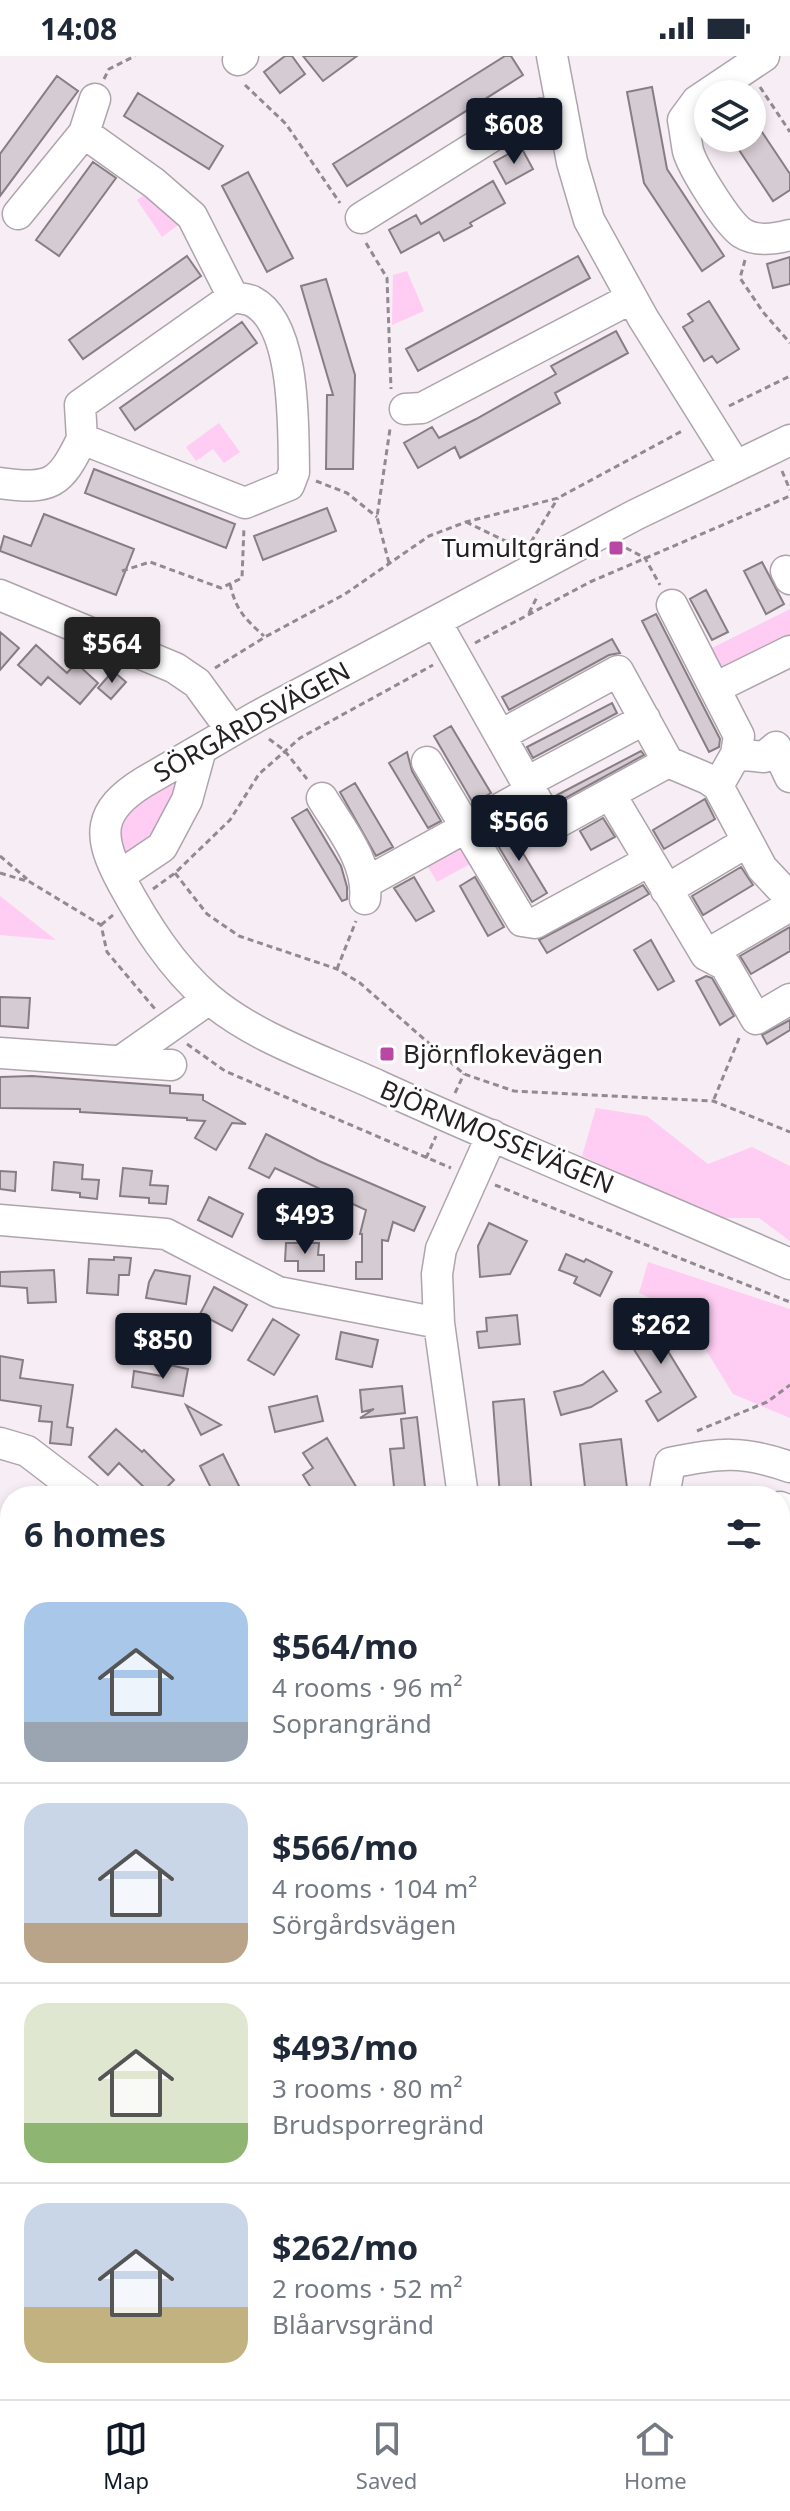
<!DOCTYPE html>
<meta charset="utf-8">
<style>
body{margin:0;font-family:"Noto Sans",sans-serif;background:#f2f2f3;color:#1f2937;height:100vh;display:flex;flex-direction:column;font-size:30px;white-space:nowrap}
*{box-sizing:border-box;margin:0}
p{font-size:26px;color:#747a83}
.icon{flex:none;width:44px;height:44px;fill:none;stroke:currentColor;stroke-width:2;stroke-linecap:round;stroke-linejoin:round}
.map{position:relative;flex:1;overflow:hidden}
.drawer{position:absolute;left:0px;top:1430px;width:790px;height:914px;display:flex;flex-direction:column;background:#fff;border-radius:32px 32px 0 0;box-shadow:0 4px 12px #0003}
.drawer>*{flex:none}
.tools{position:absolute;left:694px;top:24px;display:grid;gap:16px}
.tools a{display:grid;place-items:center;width:72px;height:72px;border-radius:50%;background:#fff;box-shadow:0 4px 12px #0003;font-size:40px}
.price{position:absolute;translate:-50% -68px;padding:0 18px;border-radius:8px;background:#111827;color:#fff;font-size:26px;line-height:52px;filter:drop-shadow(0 2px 4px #0008)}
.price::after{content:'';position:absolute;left:50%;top:48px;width:24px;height:18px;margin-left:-12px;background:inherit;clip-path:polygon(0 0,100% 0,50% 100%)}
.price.selected{background:#222;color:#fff}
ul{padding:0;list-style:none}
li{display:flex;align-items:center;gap:24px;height:200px;padding:0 24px}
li+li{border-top:2px solid #e0e1e3}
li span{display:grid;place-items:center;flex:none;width:224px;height:160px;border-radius:24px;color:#555}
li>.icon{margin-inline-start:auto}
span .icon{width:96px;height:96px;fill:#fffc;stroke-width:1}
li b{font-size:34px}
h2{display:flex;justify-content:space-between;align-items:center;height:96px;padding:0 24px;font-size:34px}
.status{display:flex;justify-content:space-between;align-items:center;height:56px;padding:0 40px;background:#fff;direction:ltr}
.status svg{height:22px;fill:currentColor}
.tab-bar{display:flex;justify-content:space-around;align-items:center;height:112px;border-top:2px solid #e0e1e3;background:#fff;font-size:22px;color:#747a83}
.tab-bar a{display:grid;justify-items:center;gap:4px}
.tab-bar .selected{color:#111827}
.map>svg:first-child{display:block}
.green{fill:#ffcdf3}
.building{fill:#d5cbd2;stroke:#877e84;stroke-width:2}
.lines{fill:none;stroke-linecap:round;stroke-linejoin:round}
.minor-casing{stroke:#aea5ac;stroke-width:33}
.path{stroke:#928a90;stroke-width:3;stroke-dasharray:6 4;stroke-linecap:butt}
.minor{stroke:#fff;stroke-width:30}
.poi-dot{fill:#b848a4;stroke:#fff;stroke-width:3}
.labels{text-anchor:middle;stroke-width:6;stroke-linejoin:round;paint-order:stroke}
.poi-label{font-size:26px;fill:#242023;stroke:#fff;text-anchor:end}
.street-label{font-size:26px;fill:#242023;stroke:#fff}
</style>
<div class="status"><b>14:08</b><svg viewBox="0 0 49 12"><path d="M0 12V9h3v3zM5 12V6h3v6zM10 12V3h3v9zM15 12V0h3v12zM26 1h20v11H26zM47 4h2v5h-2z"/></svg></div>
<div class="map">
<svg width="790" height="2343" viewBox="0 0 790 2343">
<rect width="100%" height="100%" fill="#f7edf4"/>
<path class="green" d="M152,133L185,164L162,181L137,144Z
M407,215L424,255L392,269L393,219Z
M219,367L240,396L224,407L213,393L196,405L186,391Z
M790,553V588L726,620L712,592Z
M184,719L164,770L134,796L124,795C105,761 161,733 184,719Z
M462,785L474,806L437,826L425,806Z
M0,840L56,884L0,879Z
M596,1052L647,1060L708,1108L752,1091L790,1110V1185L759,1162H716L582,1100Z
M648,1206L790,1253V1362L733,1338L683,1257L639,1237Z
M780,1752L790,1755V1838L780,1833Z
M509,2334H536L539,2343H497Z"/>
<path class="building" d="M285,0H292L305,18L280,37L264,16Z
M303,0H357L323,25Z
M505,0H511L523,19L347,130L333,108Z
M57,20L78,35L0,140V98Z
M652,31L667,113L724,200L702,215L644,127L627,36Z
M138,37L223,90L209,113L124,60Z
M752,61L790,118V134L773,145L731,82H752Z
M521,91L533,113L506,128L494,106Z
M93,106L116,122L59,200L36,184Z
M248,116L293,202L267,216L222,130Z
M493,125L505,147L470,167L472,170L444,185L439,176L401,197L389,174L416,159L421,168Z
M187,200L201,220L83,303L69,284Z
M578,200L590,222L418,315L406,293Z
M790,201V228L773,232L767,208Z
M326,223L355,319L353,413H326L327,339H333L301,230Z
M709,245L739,293L717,307L712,300L704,305L683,271L693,265L688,258Z
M242,266L257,287L135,374L120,352Z
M616,275L628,297L555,337L560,347L460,402L455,391L418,412L404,387L432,371L439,382L476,363L556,318L551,310Z
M94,413L235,468L226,492L85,437Z
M327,452L336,475L263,504L254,480Z
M44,458L134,493L116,539L0,495L4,480L31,490Z
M762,506L784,548L766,558L744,515Z
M706,534L728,576L712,584L690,543Z
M656,558L720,683L719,691L709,696L642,565Z
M0,576L19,592L0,614Z
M612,583L620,597L609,599L509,654L502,641Z
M36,589L67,617L76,607L98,627L80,648L48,621L41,629L18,609Z
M113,615L126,626L111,643L98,632Z
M612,647L617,657L533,702L527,691Z
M451,670L491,737L473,747L434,680Z
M641,695L644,699L560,745L557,739Z
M407,696L412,715L441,765L428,772L389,707Z
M355,727L393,791L376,800L340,736Z
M705,743L715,763L664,793L653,774Z
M307,753L341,810L347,831V843L342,845L292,762Z
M603,762L615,781L591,794L580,775Z
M510,768L512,772L509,774L547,837L532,846L491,778Z
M741,811L753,829L703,859L692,840Z
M414,821L434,855L416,865L394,832Z
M475,821L504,871L488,880L460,830Z
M643,829L649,838L547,897L539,884Z
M790,871V895L751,918L740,900Z
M651,884L674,925L658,934L634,894Z
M706,920L712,922L734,960L720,969L696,925Z
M0,941L30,942L28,972L0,970Z
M790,964V974L767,988L762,979Z
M32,1020L170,1030V1037L203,1039V1044L246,1068L232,1067L216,1094L195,1082L205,1065L187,1064V1062L80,1056V1053L0,1052V1021Z
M266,1078L319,1105L425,1151L414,1175L393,1166L388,1185L382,1184V1223H356V1206H362V1178H360L366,1154L275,1112L269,1122L249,1112Z
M54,1106L83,1109L82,1123L99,1124L97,1143L80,1141V1137L52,1134Z
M123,1112L152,1115L150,1129L168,1130L166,1148L149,1147V1142L120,1140Z
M0,1115L16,1116L15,1135L0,1133Z
M209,1141L243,1158L232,1181L198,1164Z
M489,1167L527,1185L510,1218L480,1221L478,1190Z
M286,1187H319L318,1199H324V1215H298V1205H285Z
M566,1198L584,1206L586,1203L612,1216L600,1240L574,1227L577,1221L559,1214Z
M114,1201L131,1202L129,1219H119L118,1239L87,1237L89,1203L114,1204Z
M54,1214L56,1246L28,1247L27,1232L0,1230V1216Z
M155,1214L190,1220L186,1248L146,1242L149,1226Z
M214,1231L247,1249L232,1275L200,1258Z
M662,1258L679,1284L666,1292L696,1341L658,1365L646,1345L661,1336L626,1281Z
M517,1259L520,1288L479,1292L477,1276L487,1275L486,1262Z
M273,1263L299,1279L274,1319L248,1304Z
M341,1276L378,1284L372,1311L336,1303Z
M0,1300L23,1304L20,1322L73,1329L67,1371L73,1372L71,1389L50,1387L52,1366L39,1365L41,1350L0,1344Z
M165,1308L188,1313L183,1340L132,1331L134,1315L162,1320Z
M603,1315L617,1335L591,1351L561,1359L554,1336L582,1329Z
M402,1330L405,1357L360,1362L374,1353L362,1356L360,1334Z
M317,1340L323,1365L275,1376L269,1351Z
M524,1343L532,1440H500L493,1346Z
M186,1349L221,1369L201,1379Z
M417,1361L426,1440H395L390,1393L404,1392L401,1363Z
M116,1373L142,1396L144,1394L174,1424L158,1440H153L119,1407L108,1419L89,1401Z
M327,1382L358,1434L348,1440H316L303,1419L313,1412L303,1397Z
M621,1383L628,1440H586L580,1388Z
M223,1398L244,1440H215L200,1410Z"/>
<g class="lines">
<defs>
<path id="minor" d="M552,0L572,106L589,164L643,262L735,409
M764,0L697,45L683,64C685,74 686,85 688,95C693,112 727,167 742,177C756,186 775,183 790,179
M238,4L243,0
M18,158L84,77L95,43
M361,162L518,64L562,52
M405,353L422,352L632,242
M82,383L80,349L233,241
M790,384L635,459L256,661L144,726C97,755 97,780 122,826C145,868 171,910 208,942C256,983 323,1004 379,1030C515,1092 654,1148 790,1208
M0,427C52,434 60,428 82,383L245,447L289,429L294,416C293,373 297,268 252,245C247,243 239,242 233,241L192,160L154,127L84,77
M786,515L790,523
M0,539L175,612L197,627L232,675
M672,549L739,680L736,698L718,730
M436,566L551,770L668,706L618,615L501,679
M715,632L790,595
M736,698L764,701L776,691L790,721
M427,706L522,865L535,867L649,805
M668,706L708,723L718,730L762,812L790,842
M527,726L645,663
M610,738L706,899L725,909L756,963L790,943
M322,742C340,772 369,806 365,843
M119,820L162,791L187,744L201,693
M367,826L532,735
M666,834L747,786
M706,899L790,850
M0,997L171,1009
M121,1005L209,943
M0,1164L166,1178L278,1236L439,1267
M0,1387L27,1395L86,1440
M463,1440L439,1267L437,1218L441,1193L492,1079
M664,1440L670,1407C719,1397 742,1394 790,1411
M780,1451L790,1455
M780,1511L790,1514
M0,1727L10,1682
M0,1795L10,1798
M0,2113L10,2118
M780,2186L790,2181
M0,2310L10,2305
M367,2334L368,2343
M545,2334L548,2343
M170,2343L180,2334"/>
</defs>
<use href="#minor" class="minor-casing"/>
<path class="path" d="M104,23L109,13L135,0
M245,29L286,68L340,147
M760,31L790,76
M366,187L387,222L391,333
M745,204L740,222L763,256L790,287
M729,350L790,320
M782,415L790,434
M316,425L347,437L377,461
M466,466L520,492
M531,486L558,442
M626,492L645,502L660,529
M389,507L377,461L390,373
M122,515L150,506L221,532L242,522L244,471
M230,528C236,554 244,562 264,580
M529,557L538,539
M475,587L590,526L790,440
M215,612L265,581L345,538L429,480L466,466L558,442L684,374
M269,683L284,694L307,723
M0,800L27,823
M0,817L30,826L101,869L107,896L155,953
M175,817L207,858L239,880L337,913L360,927L464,1018L514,1035L713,1045L790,1076
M153,833L175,817L230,764L259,718L300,682L433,609
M101,869L113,859
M337,913L356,865
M187,988L225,1015L451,1112
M455,1037L464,1018
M714,1043L740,980
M426,1102L436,1080
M495,1129L790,1246
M697,1375L767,1346L790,1329
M780,1741L790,1746
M780,1840L790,1845
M780,1884L790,1888
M780,2237L790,2244
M81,2334L84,2343"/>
<use href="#minor" class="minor"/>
</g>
<g class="poi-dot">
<rect x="608" y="484" width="16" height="16" rx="4"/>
<rect x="379" y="990" width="16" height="16" rx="4"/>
</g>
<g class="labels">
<g class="poi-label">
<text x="600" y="501">Tumultgränd</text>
<text x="403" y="1007" text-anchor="start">Björnflokevägen</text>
</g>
<g class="street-label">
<text transform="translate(252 666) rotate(-29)" y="9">SÖRGÅRDSVÄGEN</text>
<text transform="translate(497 1081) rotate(23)" y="9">BJÖRNMOSSEVÄGEN</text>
</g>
</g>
</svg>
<div class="tools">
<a><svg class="icon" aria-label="layers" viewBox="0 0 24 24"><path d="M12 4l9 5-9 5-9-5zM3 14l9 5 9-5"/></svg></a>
</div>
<b class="price" style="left:514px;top:110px">$608</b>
<b class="price selected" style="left:112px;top:629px">$564</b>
<b class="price" style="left:519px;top:807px">$566</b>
<b class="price" style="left:305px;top:1200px">$493</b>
<b class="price" style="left:661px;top:1310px">$262</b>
<b class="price" style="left:163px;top:1325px">$850</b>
<section class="drawer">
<h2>6 homes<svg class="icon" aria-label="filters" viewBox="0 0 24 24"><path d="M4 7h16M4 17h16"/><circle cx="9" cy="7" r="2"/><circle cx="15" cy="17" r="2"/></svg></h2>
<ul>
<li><span style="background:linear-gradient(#a9c7e8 75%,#9aa5b1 0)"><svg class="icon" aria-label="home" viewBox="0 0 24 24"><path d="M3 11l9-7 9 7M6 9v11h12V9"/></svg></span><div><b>$564/mo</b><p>4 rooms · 96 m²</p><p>Soprangränd</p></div></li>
<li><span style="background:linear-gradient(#c9d6e8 75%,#b9a48a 0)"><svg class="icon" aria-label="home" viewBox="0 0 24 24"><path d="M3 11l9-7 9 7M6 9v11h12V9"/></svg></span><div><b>$566/mo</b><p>4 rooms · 104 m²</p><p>Sörgårdsvägen</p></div></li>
<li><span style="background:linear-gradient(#dfe7d0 75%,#8fb573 0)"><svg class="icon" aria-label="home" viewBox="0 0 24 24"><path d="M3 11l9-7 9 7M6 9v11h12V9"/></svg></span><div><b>$493/mo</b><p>3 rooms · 80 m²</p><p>Brudsporregränd</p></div></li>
<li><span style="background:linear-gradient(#c9d6e8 65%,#c2b280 0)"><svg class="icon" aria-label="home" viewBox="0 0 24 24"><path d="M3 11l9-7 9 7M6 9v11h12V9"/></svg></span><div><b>$262/mo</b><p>2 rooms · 52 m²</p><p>Blåarvsgränd</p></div></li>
</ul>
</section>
</div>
<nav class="tab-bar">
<a class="selected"><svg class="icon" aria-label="map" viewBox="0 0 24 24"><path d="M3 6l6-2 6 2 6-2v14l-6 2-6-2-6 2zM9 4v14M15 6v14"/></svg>Map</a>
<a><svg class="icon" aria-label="saved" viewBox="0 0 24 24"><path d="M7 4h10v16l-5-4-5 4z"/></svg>Saved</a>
<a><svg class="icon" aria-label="home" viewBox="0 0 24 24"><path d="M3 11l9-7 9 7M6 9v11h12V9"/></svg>Home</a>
</nav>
